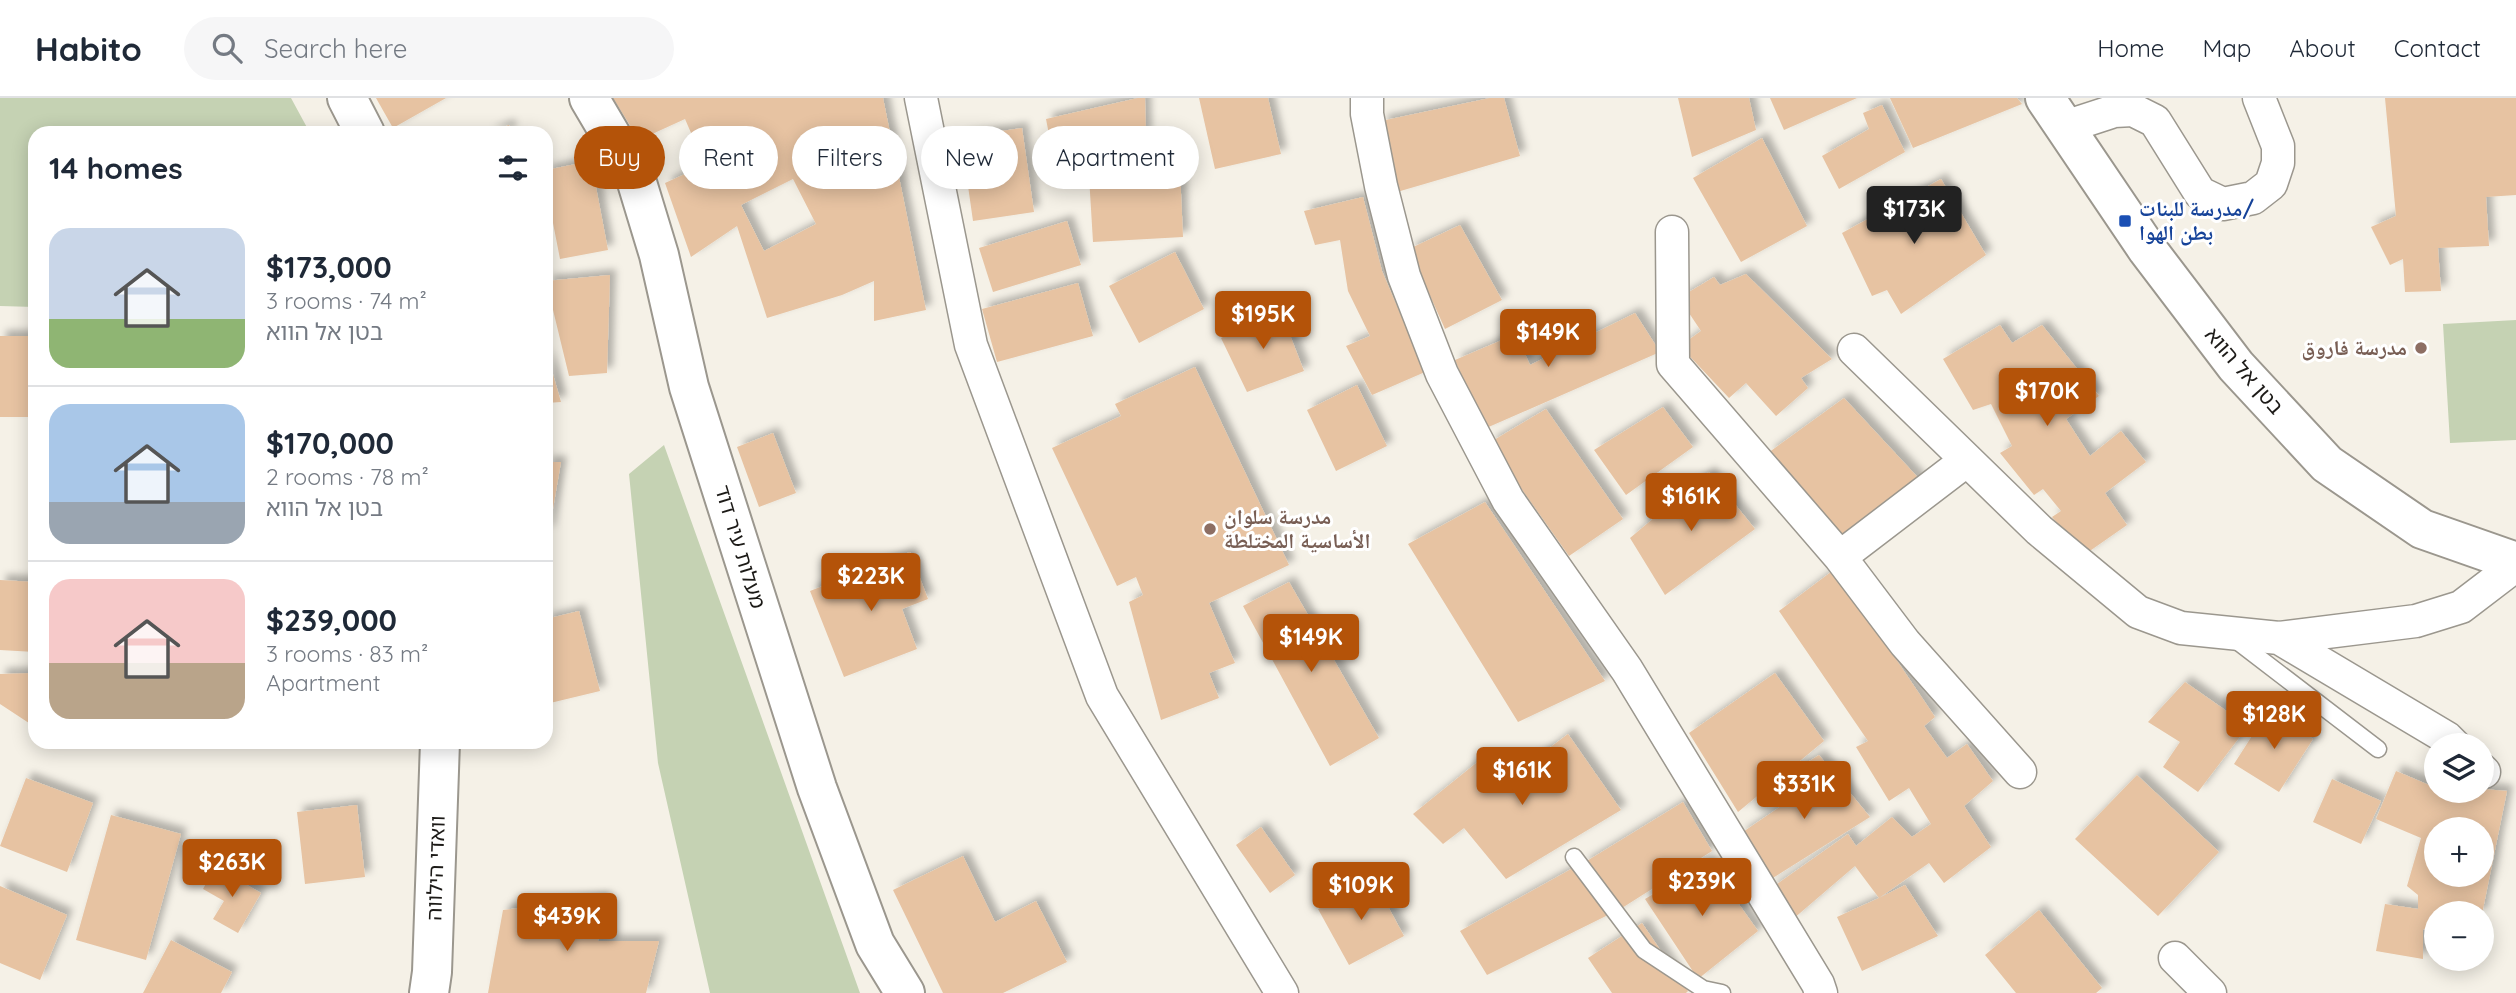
<!DOCTYPE html>
<meta charset="utf-8">
<style>
body{margin:0;font-family:Quicksand,"Noto Naskh Arabic","Noto Sans Hebrew",sans-serif;background:#f6f6f7;color:#1f2937;height:100vh;display:flex;flex-direction:column;font-size:26px;white-space:nowrap}
*{box-sizing:border-box;margin:0}
p{font-size:23px;color:#747a83}
.icon{flex:none;width:38px;height:38px;fill:none;stroke:currentColor;stroke-width:2;stroke-linecap:round;stroke-linejoin:round}
.map{position:relative;flex:1;overflow:hidden}
.side{position:absolute;left:28px;top:28px;width:525px;height:623px;display:flex;flex-direction:column;background:#fff;border-radius:21px;box-shadow:0 4px 18px #0003}
.side>*{flex:none}
.top-card{position:absolute;left:574px;top:28px;width:665px;height:63px;display:flex;gap:14px}
.fabs{position:absolute;left:2424px;top:635px;display:grid;gap:14px}
.fabs a{display:grid;place-items:center;width:70px;height:70px;border-radius:50%;background:#fff;box-shadow:0 4px 18px #0003;font-size:35px}
.price{position:absolute;translate:-50% -60px;padding:0 16px;border-radius:7px;background:#b45309;color:#fff;font-size:23px;line-height:46px;filter:drop-shadow(0 2px 4px #0008)}
.price::after{content:'';position:absolute;left:50%;top:42px;width:21px;height:16px;margin-left:-10px;background:inherit;clip-path:polygon(0 0,100% 0,50% 100%)}
.price.current{background:#222;color:#fff}
ul{padding:0;list-style:none}
li{display:flex;align-items:center;gap:21px;height:175px;padding:0 21px}
li+li{border-top:2px solid #e0e1e3}
li span{display:grid;place-items:center;flex:none;width:196px;height:140px;border-radius:21px;color:#555}
li>.icon{margin-inline-start:auto}
span .icon{width:84px;height:84px;fill:#fffc;stroke-width:1}
li b{font-size:30px}
h2{display:flex;justify-content:space-between;align-items:center;height:84px;padding:0 21px;font-size:30px}
.tag{padding:0 24px;border-radius:32px;background:#fff;box-shadow:0 4px 18px #0003;font-size:24px;line-height:63px}
.tag.current{background:#b45309;color:#fff}
header{display:flex;align-items:center;gap:42px;box-sizing:border-box;height:98px;padding:0 35px;background:#fff;border-bottom:2px solid #e0e1e3}
header strong{font-size:33px}
nav{display:flex;gap:38px;margin-inline-start:auto;font-size:24px}
.search{width:490px;height:63px;background:#f6f6f7;display:flex;align-items:center;gap:18px;box-sizing:border-box;padding:0 24px;border-radius:38px;color:#747a83;font-size:26px}
.map>svg:first-child{display:block}
.green{fill:#c5d2b3}
.building{fill:#e7c3a2;fill-rule:evenodd;filter:url(#shadow)}
.lines{fill:none;stroke-linecap:round;stroke-linejoin:round}
.service-casing{stroke:#9b978e;stroke-width:19}
.minor-casing{stroke:#9b978e;stroke-width:35}
.tertiary-casing{stroke:#9b978e;stroke-width:42}
.service{stroke:#fff;stroke-width:16}
.minor{stroke:#fff;stroke-width:32}
.tertiary{stroke:#fff;stroke-width:38}
.transit-dot{fill:#1a4fb4;stroke:#fff;stroke-width:2.5}
.education-dot{fill:#8d6e63;stroke:#fff;stroke-width:2.5}
.labels{text-anchor:middle;stroke-width:6;stroke-linejoin:round;paint-order:stroke}
.transit-label{font-size:21px;font-weight:bold;fill:#164399;stroke:#fff;text-anchor:start}
.education-label{font-size:21px;font-weight:bold;fill:#785e54;stroke:#fff;text-anchor:end}
.street-label{font-size:21px;fill:#1c1a17;stroke:#fff}
</style>
<header>
<strong>Habito</strong>
<div class="search"><svg class="icon" aria-label="search" viewBox="0 0 24 24"><circle cx="10" cy="10" r="6"/><path d="M15 15l6 6"/></svg>Search here</div>
<nav><a>Home</a><a>Map</a><a>About</a><a>Contact</a></nav>
</header>
<div class="map">
<svg width="2516" height="895" viewBox="0 0 2516 895">
<defs>
<filter id="shadow"><feDropShadow dx="6" dy="-6" stdDeviation="3.5" flood-color="#0004"/></filter>
</defs>
<rect width="100%" height="100%" fill="#f5f1e7"/>
<path class="green" d="M0,0H291L310,35H35V209L0,208Z
M2516,222V342L2450,345L2443,226Z
M664,347L860,895H710L658,665L629,376Z"/>
<path class="building" d="M376,0H446L393,30Z
M613,0H883L926,212L874,223V183L842,197L767,220L737,128L691,159L665,85L705,67L685,21L639,42ZM793,81L816,126L764,153L741,107Z
M1138,0H1145L1146,38L1053,57L1046,21Z
M1199,0H1268L1281,56L1215,71Z
M1490,0H1504L1520,58L1397,94L1381,23Z
M1678,0H1749L1756,32L1692,59Z
M1770,0H1857L1784,32Z
M1890,0H2017L2022,6L1913,50Z
M2385,0H2516V97L2486,99L2489,148L2438,150L2441,193L2405,194L2403,161L2390,167L2371,129L2396,118Z
M1882,7L1905,54L1839,91L1822,58L1869,31L1863,15Z
M509,27L511,35H487Z
M1022,30L1034,114L973,123L961,39Z
M1762,40L1807,128L1741,164L1693,80Z
M591,63L608,152L560,161L546,89V72Z
M1180,73L1183,139L1093,144L1089,78Z
M1941,81L1986,157L1901,216L1887,192L1872,198L1842,135Z
M1363,99L1382,173L1425,274L1372,297L1346,248L1370,238L1348,193L1340,142L1315,147L1304,113Z
M1067,123L1081,167L993,194L979,150Z
M1460,127L1502,202L1445,231L1409,151Z
M1175,154L1204,211L1139,245L1109,188Z
M1746,176L1832,261L1801,280L1808,290L1776,318L1746,285L1729,300L1680,248L1701,233L1679,200L1714,179L1720,187Z
M610,177L607,275L569,278L546,183Z
M1078,185L1093,238L997,264L982,211Z
M1279,209L1304,273L1247,294L1221,240Z
M1635,215L1660,254L1484,331L1455,262L1516,236L1530,267Z
M2000,227L2012,245L2042,227L2099,298L2066,321L2090,358L2121,333L2146,364L2105,395L2127,427L2084,457L2052,419L2061,413L2043,391L2034,397L2000,355L2012,348L1991,306L1973,312L1943,261Z
M0,238H35V319H0Z
M547,256L561,304L546,305Z
M1195,269L1289,467L1209,505L1235,565L1209,575L1219,600L1161,622L1129,504L1143,497L1136,479L1117,488L1052,350L1121,318L1115,306Z
M1357,287L1387,348L1336,373L1307,312Z
M1844,300L1924,386L1844,448L1768,355Z
M1663,309L1693,349L1626,397L1594,352Z
M1546,311L1623,421L1569,458L1489,345Z
M773,335L796,395L759,409L737,349Z
M546,364H561L549,434H546Z
M1709,374L1755,431L1665,497L1630,440Z
M1485,404L1605,583L1518,624L1408,446Z
M910,454L928,501L902,511L917,551L844,579L810,493Z
M1835,471L1935,619L1924,628L1947,660L1967,646L1993,683L1964,708L1991,749L1944,785L1929,765L1879,800L1905,787L1938,838L1862,873L1837,819L1879,800L1855,768L1793,821L1770,791L1848,736L1856,748L1892,719L1912,739L1931,726L1909,690L1889,703L1856,649L1868,643L1779,513Z
M0,482L35,484V554L0,552Z
M1289,484L1379,640L1330,668L1243,508Z
M579,513L600,593L546,606V521Z
M35,575V629L0,606V576Z
M1775,575L1824,643L1738,714L1689,635Z
M2185,584L2248,628L2198,694L2163,669L2180,644L2148,624Z
M2268,613L2313,641L2279,694L2234,666Z
M1568,636L1621,712L1506,781L1464,730L1443,746L1413,716L1480,662L1505,683Z
M1819,657L1870,719L1768,783L1740,736L1806,691L1795,672Z
M2396,673L2436,690V693H2443L2459,700L2462,693H2482V691L2507,693L2482,816H2436V836L2423,831V861L2376,853L2385,806L2418,811V797L2407,788L2421,740L2376,721ZM2436,732H2482V777H2436Z
M2137,677L2219,754L2158,818L2075,741Z
M26,680L93,705L67,774L0,748Z
M2332,681L2381,703L2361,746L2313,724Z
M1683,704L1712,753L1614,815L1582,766Z
M357,707L365,779L305,786L297,714Z
M111,717L181,736L146,862L76,842Z
M1261,729L1295,777L1270,795L1236,747Z
M963,758L995,824L1036,803L1067,864L1003,895H943L893,792Z
M1708,763L1758,833L1698,881L1645,801Z
M215,769L261,795L238,835L213,821L224,803L203,791Z
M1573,770L1608,817L1487,877L1460,833Z
M1373,781L1404,838L1349,867L1318,811Z
M0,788L67,817L40,882L0,865Z
M604,800L598,843H659L646,895H488L503,812Z
M2039,812L2102,890L2096,895H2016L1985,857Z
M1642,825L1688,893L1686,895H1612L1588,860Z
M171,842L232,874L221,895H143Z"/>
<g class="lines">
<defs>
<path id="service" d="M2233,540L2378,651
M1574,759L1644,852L1703,891L1722,895"/>
<path id="minor" d="M921,0L971,247L1102,598L1282,895
M1367,0V16L1381,88L1404,178L1442,276L1508,402L1627,572L1818,886L1821,895
M2065,29L2114,13L2133,12L2155,23L2200,95L2223,106L2253,100L2271,86L2278,65V48L2259,0
M1672,134L1673,266L1840,459
M1854,252L2039,432L2138,514L2181,530L2279,540L2416,523L2461,509L2516,467
M1967,362L1840,459L1905,545L2020,674
M2279,540L2447,640L2455,648
M2482,672L2484,674
M2175,860L2210,895"/>
<path id="tertiary" d="M347,0L365,35
M589,0L635,78L659,157L689,289L817,690L875,846L905,895
M2045,0L2147,151L2236,268L2327,366L2422,431L2516,464
M429,895L432,874L440,644"/>
</defs>
<use href="#service" class="service-casing"/>
<use href="#minor" class="minor-casing"/>
<use href="#tertiary" class="tertiary-casing"/>
<use href="#service" class="service"/>
<use href="#minor" class="minor"/>
<use href="#tertiary" class="tertiary"/>
</g>
<rect class="transit-dot" x="2118" y="116" width="14" height="14" rx="3.5"/>
<g class="education-dot">
<circle cx="2421" cy="250" r="7"/>
<circle cx="1210" cy="431" r="7"/>
</g>
<g class="labels">
<g class="transit-label">
<text x="2139" y="118">مدرسة للبنات/<tspan x="2139" dy="24">بطن الهوا</tspan></text>
</g>
<g class="education-label">
<text x="2407" y="257">مدرسة فاروق</text>
<text x="1224" y="426" text-anchor="start">مدرسة سلوان<tspan x="1224" dy="24">الأساسية المختلطة</tspan></text>
</g>
<g class="street-label">
<text transform="translate(2244 273) rotate(49)" y="7">בטן אל הווא</text>
<text transform="translate(740 449) rotate(73)" y="7">מעלות עיר דוד</text>
<text transform="translate(436 770) rotate(-88)" y="7">וואדי הילווה</text>
</g>
</g>
</svg>
<div class="fabs">
<a><svg class="icon" aria-label="layers" viewBox="0 0 24 24"><path d="M12 4l9 5-9 5-9-5zM3 14l9 5 9-5"/></svg></a>
<a>+</a>
<a>−</a>
</div>
<b class="price current" style="left:1914px;top:148px">$173K</b>
<b class="price" style="left:1263px;top:253px">$195K</b>
<b class="price" style="left:1548px;top:271px">$149K</b>
<b class="price" style="left:2047px;top:330px">$170K</b>
<b class="price" style="left:1691px;top:435px">$161K</b>
<b class="price" style="left:871px;top:515px">$223K</b>
<b class="price" style="left:1311px;top:576px">$149K</b>
<b class="price" style="left:2274px;top:653px">$128K</b>
<b class="price" style="left:1522px;top:709px">$161K</b>
<b class="price" style="left:1804px;top:723px">$331K</b>
<b class="price" style="left:232px;top:801px">$263K</b>
<b class="price" style="left:1702px;top:820px">$239K</b>
<b class="price" style="left:1361px;top:824px">$109K</b>
<b class="price" style="left:567px;top:855px">$439K</b>
<div class="top-card">
<a class="tag current">Buy</a>
<a class="tag">Rent</a>
<a class="tag">Filters</a>
<a class="tag">New</a>
<a class="tag">Apartment</a>
</div>
<section class="side">
<h2>14 homes<svg class="icon" aria-label="filters" viewBox="0 0 24 24"><path d="M4 7h16M4 17h16"/><circle cx="9" cy="7" r="2"/><circle cx="15" cy="17" r="2"/></svg></h2>
<ul>
<li><span style="background:linear-gradient(#c9d6e8 65%,#8fb573 0)"><svg class="icon" aria-label="home" viewBox="0 0 24 24"><path d="M3 11l9-7 9 7M6 9v11h12V9"/></svg></span><div><b>$173,000</b><p>3 rooms · 74 m²</p><p>בטן אל הווא</p></div></li>
<li><span style="background:linear-gradient(#a9c7e8 70%,#9aa5b1 0)"><svg class="icon" aria-label="home" viewBox="0 0 24 24"><path d="M3 11l9-7 9 7M6 9v11h12V9"/></svg></span><div><b>$170,000</b><p>2 rooms · 78 m²</p><p>בטן אל הווא</p></div></li>
<li><span style="background:linear-gradient(#f6c9c9 60%,#b9a48a 0)"><svg class="icon" aria-label="home" viewBox="0 0 24 24"><path d="M3 11l9-7 9 7M6 9v11h12V9"/></svg></span><div><b>$239,000</b><p>3 rooms · 83 m²</p><p>Apartment</p></div></li>
</ul>
</section>
</div>
